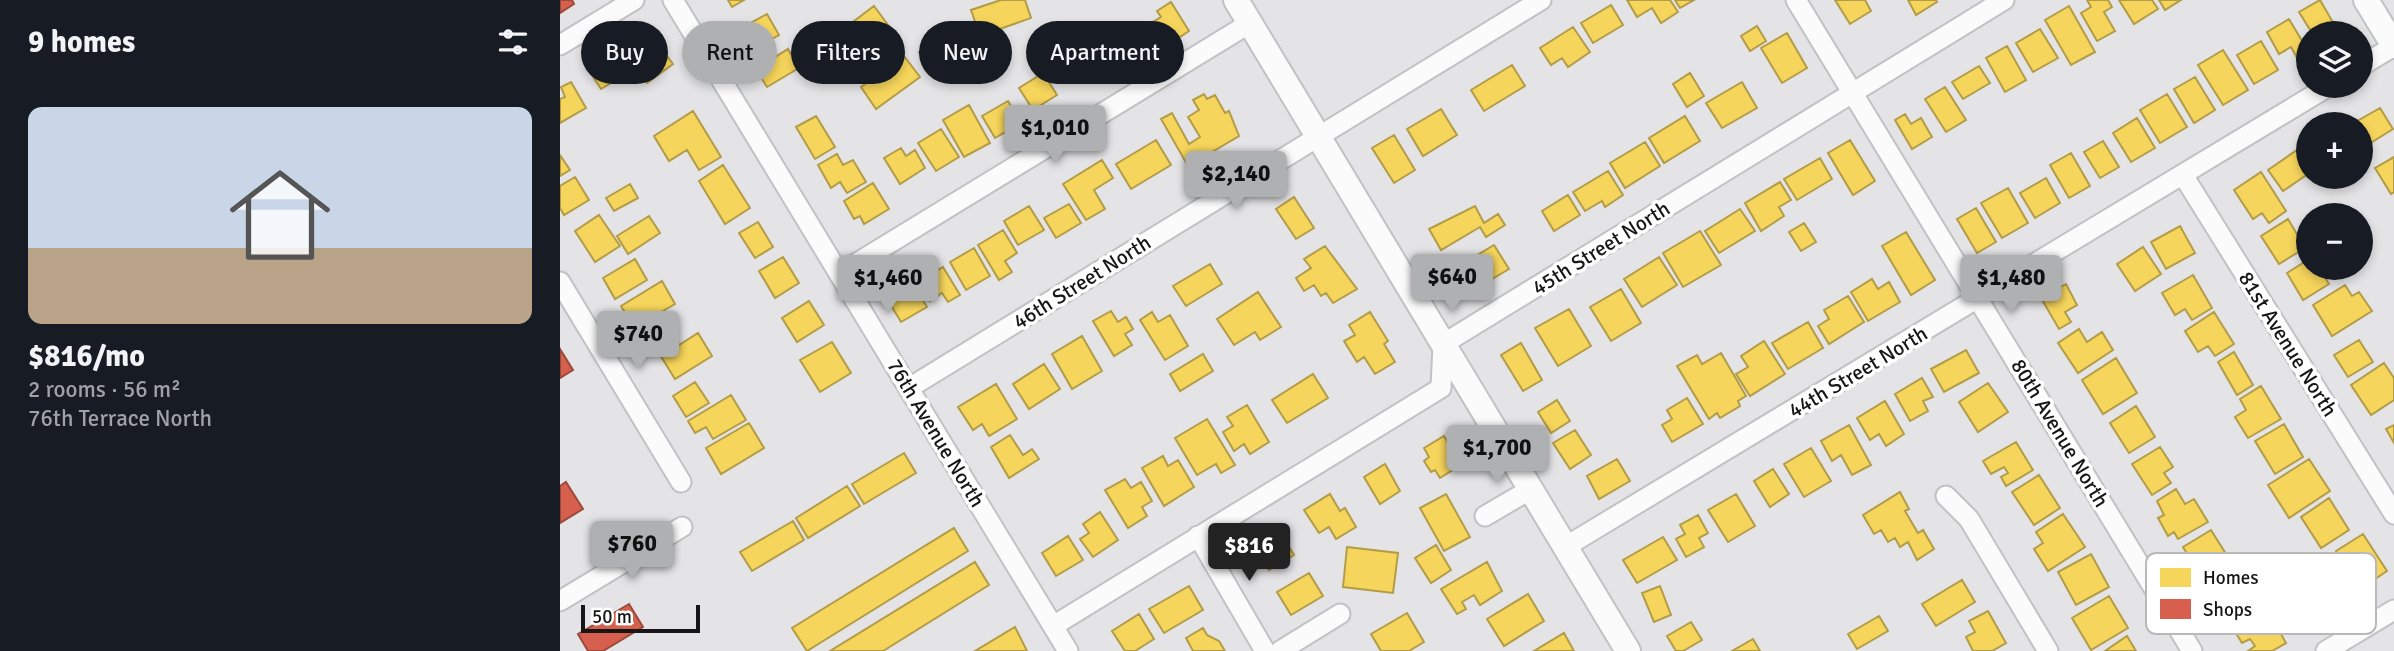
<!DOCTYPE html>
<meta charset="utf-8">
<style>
body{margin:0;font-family:Signika,sans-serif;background:#242831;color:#f1f3f6;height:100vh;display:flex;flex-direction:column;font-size:26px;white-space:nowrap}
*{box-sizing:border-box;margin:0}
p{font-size:23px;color:#9ea1a6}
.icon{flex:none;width:38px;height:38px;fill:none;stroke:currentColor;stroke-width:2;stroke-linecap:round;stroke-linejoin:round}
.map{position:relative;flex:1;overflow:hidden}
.details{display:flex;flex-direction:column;background:#171b24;width:560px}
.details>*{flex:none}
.banner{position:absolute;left:21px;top:21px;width:665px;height:63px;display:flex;gap:14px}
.controls{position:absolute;left:1736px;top:21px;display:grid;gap:14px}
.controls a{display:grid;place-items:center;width:77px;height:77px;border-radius:50%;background:#171b24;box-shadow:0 4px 10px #0003;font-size:35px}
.scale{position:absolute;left:21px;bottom:18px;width:119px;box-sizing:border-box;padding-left:7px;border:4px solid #161617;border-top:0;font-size:19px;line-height:24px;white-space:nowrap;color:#161617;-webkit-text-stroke:5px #fff;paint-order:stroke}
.price{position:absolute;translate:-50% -60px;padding:0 16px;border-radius:7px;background:#afb0b2;color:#111;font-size:23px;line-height:46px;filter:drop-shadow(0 2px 4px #0008)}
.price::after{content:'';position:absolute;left:50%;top:42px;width:21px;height:16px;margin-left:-10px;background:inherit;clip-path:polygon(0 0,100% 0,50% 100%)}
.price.active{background:#222;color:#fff}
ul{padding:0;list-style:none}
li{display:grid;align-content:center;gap:14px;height:371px;padding:0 28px}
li+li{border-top:2px solid #363941}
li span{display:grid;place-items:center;height:217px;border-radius:14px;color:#555}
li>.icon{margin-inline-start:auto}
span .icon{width:126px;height:126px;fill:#fffc;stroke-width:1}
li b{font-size:30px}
h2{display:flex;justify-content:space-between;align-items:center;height:84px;padding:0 28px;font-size:30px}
.chip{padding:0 24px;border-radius:32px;background:#171b24;box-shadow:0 4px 10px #0003;font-size:24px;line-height:63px}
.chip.active{background:#afb0b2;color:#111}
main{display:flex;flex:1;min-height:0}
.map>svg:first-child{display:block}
.homes{fill:#f6d55c;stroke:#b39c47;stroke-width:2}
.shops{fill:#d6604d;stroke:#9c4a3d;stroke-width:2}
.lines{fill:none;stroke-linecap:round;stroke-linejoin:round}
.minor-casing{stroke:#c1c2c3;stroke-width:23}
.tertiary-casing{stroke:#c1c2c3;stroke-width:28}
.minor{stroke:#fbfbfb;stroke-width:19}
.tertiary{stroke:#fbfbfb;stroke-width:24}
.labels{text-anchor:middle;stroke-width:7;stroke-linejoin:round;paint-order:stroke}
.street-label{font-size:21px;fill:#161617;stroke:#fff}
.key{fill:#fff;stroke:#b9b9b9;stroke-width:2}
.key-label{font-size:19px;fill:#161617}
</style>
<main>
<section class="details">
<h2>9 homes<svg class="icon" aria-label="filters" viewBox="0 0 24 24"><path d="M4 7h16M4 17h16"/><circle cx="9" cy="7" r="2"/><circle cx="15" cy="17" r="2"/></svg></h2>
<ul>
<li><span style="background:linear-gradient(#c9d6e8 65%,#b9a48a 0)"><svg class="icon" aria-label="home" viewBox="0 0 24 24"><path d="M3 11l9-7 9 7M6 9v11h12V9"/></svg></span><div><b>$816/mo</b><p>2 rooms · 56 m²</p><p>76th Terrace North</p></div></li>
</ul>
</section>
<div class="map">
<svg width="1834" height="651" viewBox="0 0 1834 651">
<rect width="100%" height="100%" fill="#e4e4e6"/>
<path class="homes" d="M168,0H184L172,7Z
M441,0H465L471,18L420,36L411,10Z
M1067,0H1110L1118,12L1101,23L1092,8L1077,17Z
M1115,0H1134L1120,8Z
M1275,0H1305L1311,11L1290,24Z
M1348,0H1376L1377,2L1356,15Z
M1527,0H1548L1552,7L1544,12L1555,31L1537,41L1521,13L1531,7Z
M1559,0H1592L1598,9L1574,24Z
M1599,0H1621L1605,10Z
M1760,0L1778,31L1774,33H1752L1739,12Z
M611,2L629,31L602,49L586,26L601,17L597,11Z
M1051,5L1063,25L1033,43L1021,23Z
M314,6L331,29L285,63L269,40Z
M1509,6L1535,52L1511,65L1485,20Z
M207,14L219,35L196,48L185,26Z
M1729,19L1748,51L1737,58L1731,47L1719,54L1707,32Z
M407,24L421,46L373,75L359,52Z
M567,24L580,48L558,61L544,38Z
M1197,26L1206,41L1190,51L1181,36Z
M1013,27L1030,52L1008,67L1002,58L991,65L980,48Z
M1480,29L1498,58L1473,72L1456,43Z
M90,33L113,64L87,83L64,51Z
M1227,33L1247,68L1222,83L1201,48Z
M530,38L551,70L532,82L525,72L506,83L492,62Z
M1701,41L1718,70L1694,84L1677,55Z
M1447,46L1466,80L1445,92L1426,58Z
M228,49L239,68L207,87L196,69Z
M1663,50L1688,90L1663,105L1638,65Z
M59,54L70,72L41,89L30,72Z
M344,56L360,77L316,109L301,87Z
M952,65L965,86L924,111L911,90Z
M1419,66L1430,83L1403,99L1392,82Z
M483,73L497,95L473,110L459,88Z
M1130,73L1144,96L1127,107L1113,84Z
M1635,77L1655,110L1634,123L1614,89Z
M11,82L26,108L0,123V99L5,97L1,87Z
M1182,82L1197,108L1162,128L1146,103Z
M1385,87L1406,120L1386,132L1365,99Z
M644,94L647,99L655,95L665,113L669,111L679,136L652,152L660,167L636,180L601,119L612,113L629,144L640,137L628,117L639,110L633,100Z
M1607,94L1627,127L1600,143L1580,110Z
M448,101L461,123L435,138L422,116Z
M409,105L430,143L404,157L383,120Z
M1820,108L1833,129L1801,149V124H1792Z
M881,109L897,135L863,156L847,129Z
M133,111L161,157L139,170L127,150L109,161L94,136Z
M1345,114L1351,124L1361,118L1372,137L1352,149L1335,120Z
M256,116L275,147L255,159L236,127Z
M1125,116L1140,141L1104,163L1089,138Z
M1577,118L1595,148L1571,162L1553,133Z
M381,129L399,157L376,171L358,143Z
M834,135L855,170L834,183L812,148Z
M596,140L611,165L571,189L556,164Z
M1290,140L1315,181L1293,195L1268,153Z
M1543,141L1559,167L1540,178L1524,152Z
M1085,142L1100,166L1065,188L1050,163Z
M341,148L346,156L355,150L365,168L340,184L324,158Z
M1737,150L1748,166V174L1723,191L1708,170Z
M1511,153L1530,186L1509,198L1490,165Z
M277,154L283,165L293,160L306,182L287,193L280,182L271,188L258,165Z
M0,155L10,170L0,176Z
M1834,157V192L1831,194L1815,168Z
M1260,158L1272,179L1237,200L1224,179Z
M542,160L553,178L534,190L545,209L526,220L503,184Z
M163,165L190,208L165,224L139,181Z
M1048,171L1063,195L1045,207L1042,201L1025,211L1013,192Z
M1701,172L1726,211L1709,223L1702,213L1693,219L1674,190Z
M15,177L29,200L4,215L0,208V186Z
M1486,178L1500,203L1475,218L1460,193Z
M1220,182L1231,200L1219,207L1224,216L1201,231L1185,203Z
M313,183L329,209L304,224L300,216L294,219L284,201Z
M70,184L78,198L54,211L46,198Z
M1448,188L1468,223L1442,238L1421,203Z
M1008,195L1020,215L994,231L982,211Z
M734,197L754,228L736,239L716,209Z
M509,204L521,223L496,238L484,218Z
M469,206L484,230L458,245L444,221Z
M915,206L924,223L938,214L945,225L926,237L920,227L881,250L869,229Z
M1416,208L1436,242L1417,253L1397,219Z
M1180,209L1195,231L1159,253L1145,231Z
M39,215L60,246L35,262L15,231Z
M89,216L100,233L68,254L57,236Z
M1728,219L1745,248L1719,264L1701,236Z
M198,222L213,247L195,258L179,233Z
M1244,223L1256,242L1241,251L1229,232Z
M1620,226L1635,253L1606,269L1591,242Z
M443,230L457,253L445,261L452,272L439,280L418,245Z
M1140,231L1161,265L1123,287L1103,253Z
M1346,232L1375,280L1351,295L1322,246Z
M934,245L949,269L912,291L897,267Z
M765,246L797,289L773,303L766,293L761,296L754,285L744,291L736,278L751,268L744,259Z
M1583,247L1601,274L1575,291L1557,264Z
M414,248L430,276L406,290L390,262Z
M223,257L239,283L215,298L199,271Z
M1099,257L1117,285L1082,307L1064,279Z
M75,259L87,280L55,299L43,278Z
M1746,261L1752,270L1759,268L1769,284L1743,300L1727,273Z
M650,264L662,284L626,306L613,286Z
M383,267L400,295L388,302L382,293L370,301L359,282Z
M1633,275L1652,308L1632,320L1625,309L1615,315L1602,293Z
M1312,279L1318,289L1329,282L1340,302L1308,321L1291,292Z
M102,281L115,304L74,328L61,306Z
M336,284L342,294L355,287L367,307L341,322L323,292Z
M1506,284L1517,305L1505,312L1511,322L1499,329L1481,298Z
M1785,285L1792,296L1799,292L1812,311L1772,336L1753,305Z
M1061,289L1081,323L1051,341L1030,307Z
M698,292L721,327L700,340L695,332L674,345L657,319Z
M1288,296L1304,322L1269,344L1258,326L1269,319L1264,310Z
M249,301L264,325L237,342L222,318Z
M1009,309L1031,346L998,366L975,328Z
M551,311L558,322L566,317L573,329L565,334L572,345L554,356L533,321Z
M592,312L598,322L610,315L628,346L605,360L580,320Z
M810,312L828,341L824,344L835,362L815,374L804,357L797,362L784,341L795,335L789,325Z
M1654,312L1674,344L1655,356L1648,346L1638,352L1625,331Z
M1248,322L1263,348L1228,369L1212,343Z
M1519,329L1527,342L1542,332L1553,350L1518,373L1498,343Z
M112,333L119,345L138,333L152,356L115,379L94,345Z
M522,336L542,371L512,389L492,354Z
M1799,340L1813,362L1788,377L1774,355Z
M1204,341L1225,374L1190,396L1176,374L1188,367L1181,356Z
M272,342L291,373L260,392L240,360Z
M961,343L982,380L963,391L941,355Z
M1406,350L1419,373L1384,392L1371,369Z
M1674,352L1693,385L1677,395L1658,362Z
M1161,353L1186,396L1178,401L1180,406L1160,418L1157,413L1149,419L1117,366L1137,355L1142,364Z
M643,354L653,371L620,391L610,374Z
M1556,358L1577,393L1543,414L1522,380Z
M1824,363L1834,378V400L1811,415L1791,385Z
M484,364L500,389L469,409L453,384Z
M753,374L768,398L727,423L712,400Z
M1362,378L1373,397L1363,401L1368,411L1350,421L1335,394Z
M135,382L149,403L126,417L113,396Z
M1428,383L1448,412L1418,432L1399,402Z
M436,384L457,419L429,436L422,424L413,430L398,407Z
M1701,386L1721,419L1688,438L1675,417L1686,410L1680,399Z
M171,395L186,420L153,439L146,427L135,433L128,421Z
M1127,398L1143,424L1112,442L1102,425L1112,419L1107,410Z
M997,400L1010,421L991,433L978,412Z
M1325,401L1344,434L1326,446L1319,434L1310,440L1297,418Z
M687,405L709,442L690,454L684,444L674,451L663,432L673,426L667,417Z
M1576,406L1595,437L1569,453L1550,423Z
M647,419L675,465L661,473L656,464L637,475L615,438Z
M189,423L204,448L161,474L146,448Z
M1724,424L1743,457L1715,474L1695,441Z
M1289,425L1311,465L1292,475L1281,455L1272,461L1261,441Z
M1834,425V443L1826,429Z
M1015,430L1031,455L1010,469L993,443Z
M450,435L463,455L472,449L479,459L449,478L431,447Z
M884,436L901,465L880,478L875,470L871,472L864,461L869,457L864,448Z
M1456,442L1473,470L1446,486L1441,477L1448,473L1444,467L1431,474L1423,461Z
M1600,447L1613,467L1604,473L1611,483L1592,495L1572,464Z
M1251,448L1271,481L1244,497L1224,464Z
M344,453L356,473L304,504L292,484Z
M603,456L608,466L618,460L634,487L604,506L582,468Z
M1057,459L1070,481L1039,499L1027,476Z
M1749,459L1770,491L1729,518L1708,485Z
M825,464L840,491L820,504L804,477Z
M1213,469L1229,494L1210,507L1194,481Z
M1479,475L1500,508L1474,525L1452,492Z
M565,479L571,488L581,482L592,501L582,507L587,516L568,528L545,490Z
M287,486L300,506L248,538L236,518Z
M1616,489L1625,504L1634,499L1648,522L1618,539L1614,532L1608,536L1598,518L1604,515L1597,501Z
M1340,492L1349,509L1345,511L1358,533L1363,530L1374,549L1357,560L1348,542L1340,547L1335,538L1328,542L1321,530L1314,534L1303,515Z
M770,494L780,511L785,508L796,527L776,539L769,527L759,533L744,510Z
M886,494L910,537L884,551L860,508Z
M1176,494L1195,526L1168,542L1148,510Z
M1769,498L1789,530L1761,548L1741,517Z
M540,512L558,540L533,557L520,539L529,533L523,524Z
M1503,514L1525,547L1488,571L1474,549L1483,543L1476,532Z
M1138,515L1148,533L1139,538L1144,547L1126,557L1116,539L1125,534L1120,525Z
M233,521L244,540L192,571L180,552Z
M394,528L408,551L247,651L232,628Z
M719,530L734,555L709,570L694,544Z
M1651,530L1671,562L1642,579L1623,547Z
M1803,534L1827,571L1809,583L1797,564L1788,570L1776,551Z
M508,536L523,560L496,576L482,553Z
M1103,537L1117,560L1077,583L1063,560Z
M876,545L891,570L871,583L855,558Z
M787,547L838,553L833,593L783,587Z
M1531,554L1549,587L1516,605L1498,572Z
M415,562L429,585L323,651H270Z
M927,562L942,591L920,605L914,595L902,602L906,609L897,614L881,589Z
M749,573L763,596L731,615L717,592Z
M1402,580L1415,602L1376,626L1362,604Z
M629,586L643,610L604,633L589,609Z
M1100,586L1111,615L1094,622L1082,593Z
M968,594L984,621L944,646L927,619Z
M1549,596L1568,628L1531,650L1512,618Z
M1428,611L1446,643L1432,651H1413L1406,637L1415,632L1409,621Z
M847,613L864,642L849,651H821L811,634Z
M579,614L594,639L575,651H565L552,631Z
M1700,615L1708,630L1716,625L1726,643L1712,651H1688L1695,646L1690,639L1682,643L1674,630Z
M1319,616L1328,631L1297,649L1288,634Z
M1131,622L1142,640L1123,651H1116L1107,636Z
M455,627L467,651H415Z
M643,628L647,635L659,641L665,651H633L626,638Z
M1004,633L1014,651H974Z
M1567,636L1576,651H1545Z
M1193,639L1200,651H1172Z"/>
<path class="shops" d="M0,0H12L14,4L0,13Z
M0,349L13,370L0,378Z
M6,482L23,509L0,523V486Z
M69,604L83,627L43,651H28L18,634Z"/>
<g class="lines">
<defs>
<path id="minor" d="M113,0L508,651
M1236,0L1632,651
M0,45L74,0
M1801,66L1834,46
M1623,175L1834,514
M279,274L690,23
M0,282L121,482
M349,388L981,0
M1386,496L1409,519L1488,651
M925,516L971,489
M638,536L705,651
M1005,547L1769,86
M0,601L122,527
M493,626L881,388L883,344L1444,0
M720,651L780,614
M1766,651L1834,610"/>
<path id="tertiary" d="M676,0L1068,651
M1806,0L1834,46"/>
</defs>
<use href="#minor" class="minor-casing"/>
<use href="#tertiary" class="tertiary-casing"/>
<use href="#minor" class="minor"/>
<use href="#tertiary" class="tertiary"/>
</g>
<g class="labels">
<g class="street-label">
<text transform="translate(1041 248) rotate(-32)" y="7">45th Street North</text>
<text transform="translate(522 282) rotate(-32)" y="7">46th Street North</text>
<text transform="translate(1728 344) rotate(58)" y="7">81st Avenue North</text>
<text transform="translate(1298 372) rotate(-31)" y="7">44th Street North</text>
<text transform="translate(376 433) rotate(59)" y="7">76th Avenue North</text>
<text transform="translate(1500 433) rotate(59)" y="7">80th Avenue North</text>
</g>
</g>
<rect x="1586" y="553" width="230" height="81" rx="10" class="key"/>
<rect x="1600" y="568" width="31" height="19" fill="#f6d55c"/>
<rect x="1600" y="599" width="31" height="20" fill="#d6604d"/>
<g class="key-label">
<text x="1643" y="584">Homes</text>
<text x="1643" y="616">Shops</text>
</g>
</svg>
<div class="controls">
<a><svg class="icon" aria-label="layers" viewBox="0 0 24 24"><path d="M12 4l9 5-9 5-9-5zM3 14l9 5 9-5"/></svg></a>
<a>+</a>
<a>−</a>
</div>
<div class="scale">50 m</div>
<b class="price" style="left:495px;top:165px">$1,010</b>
<b class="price" style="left:676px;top:211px">$2,140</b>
<b class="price" style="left:892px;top:314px">$640</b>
<b class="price" style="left:328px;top:315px">$1,460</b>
<b class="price" style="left:1451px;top:315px">$1,480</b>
<b class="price" style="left:78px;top:371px">$740</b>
<b class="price" style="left:937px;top:485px">$1,700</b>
<b class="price" style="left:72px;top:581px">$760</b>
<b class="price active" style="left:689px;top:583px">$816</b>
<div class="banner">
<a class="chip">Buy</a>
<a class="chip active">Rent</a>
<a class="chip">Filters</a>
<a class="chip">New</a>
<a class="chip">Apartment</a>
</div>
</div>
</main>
